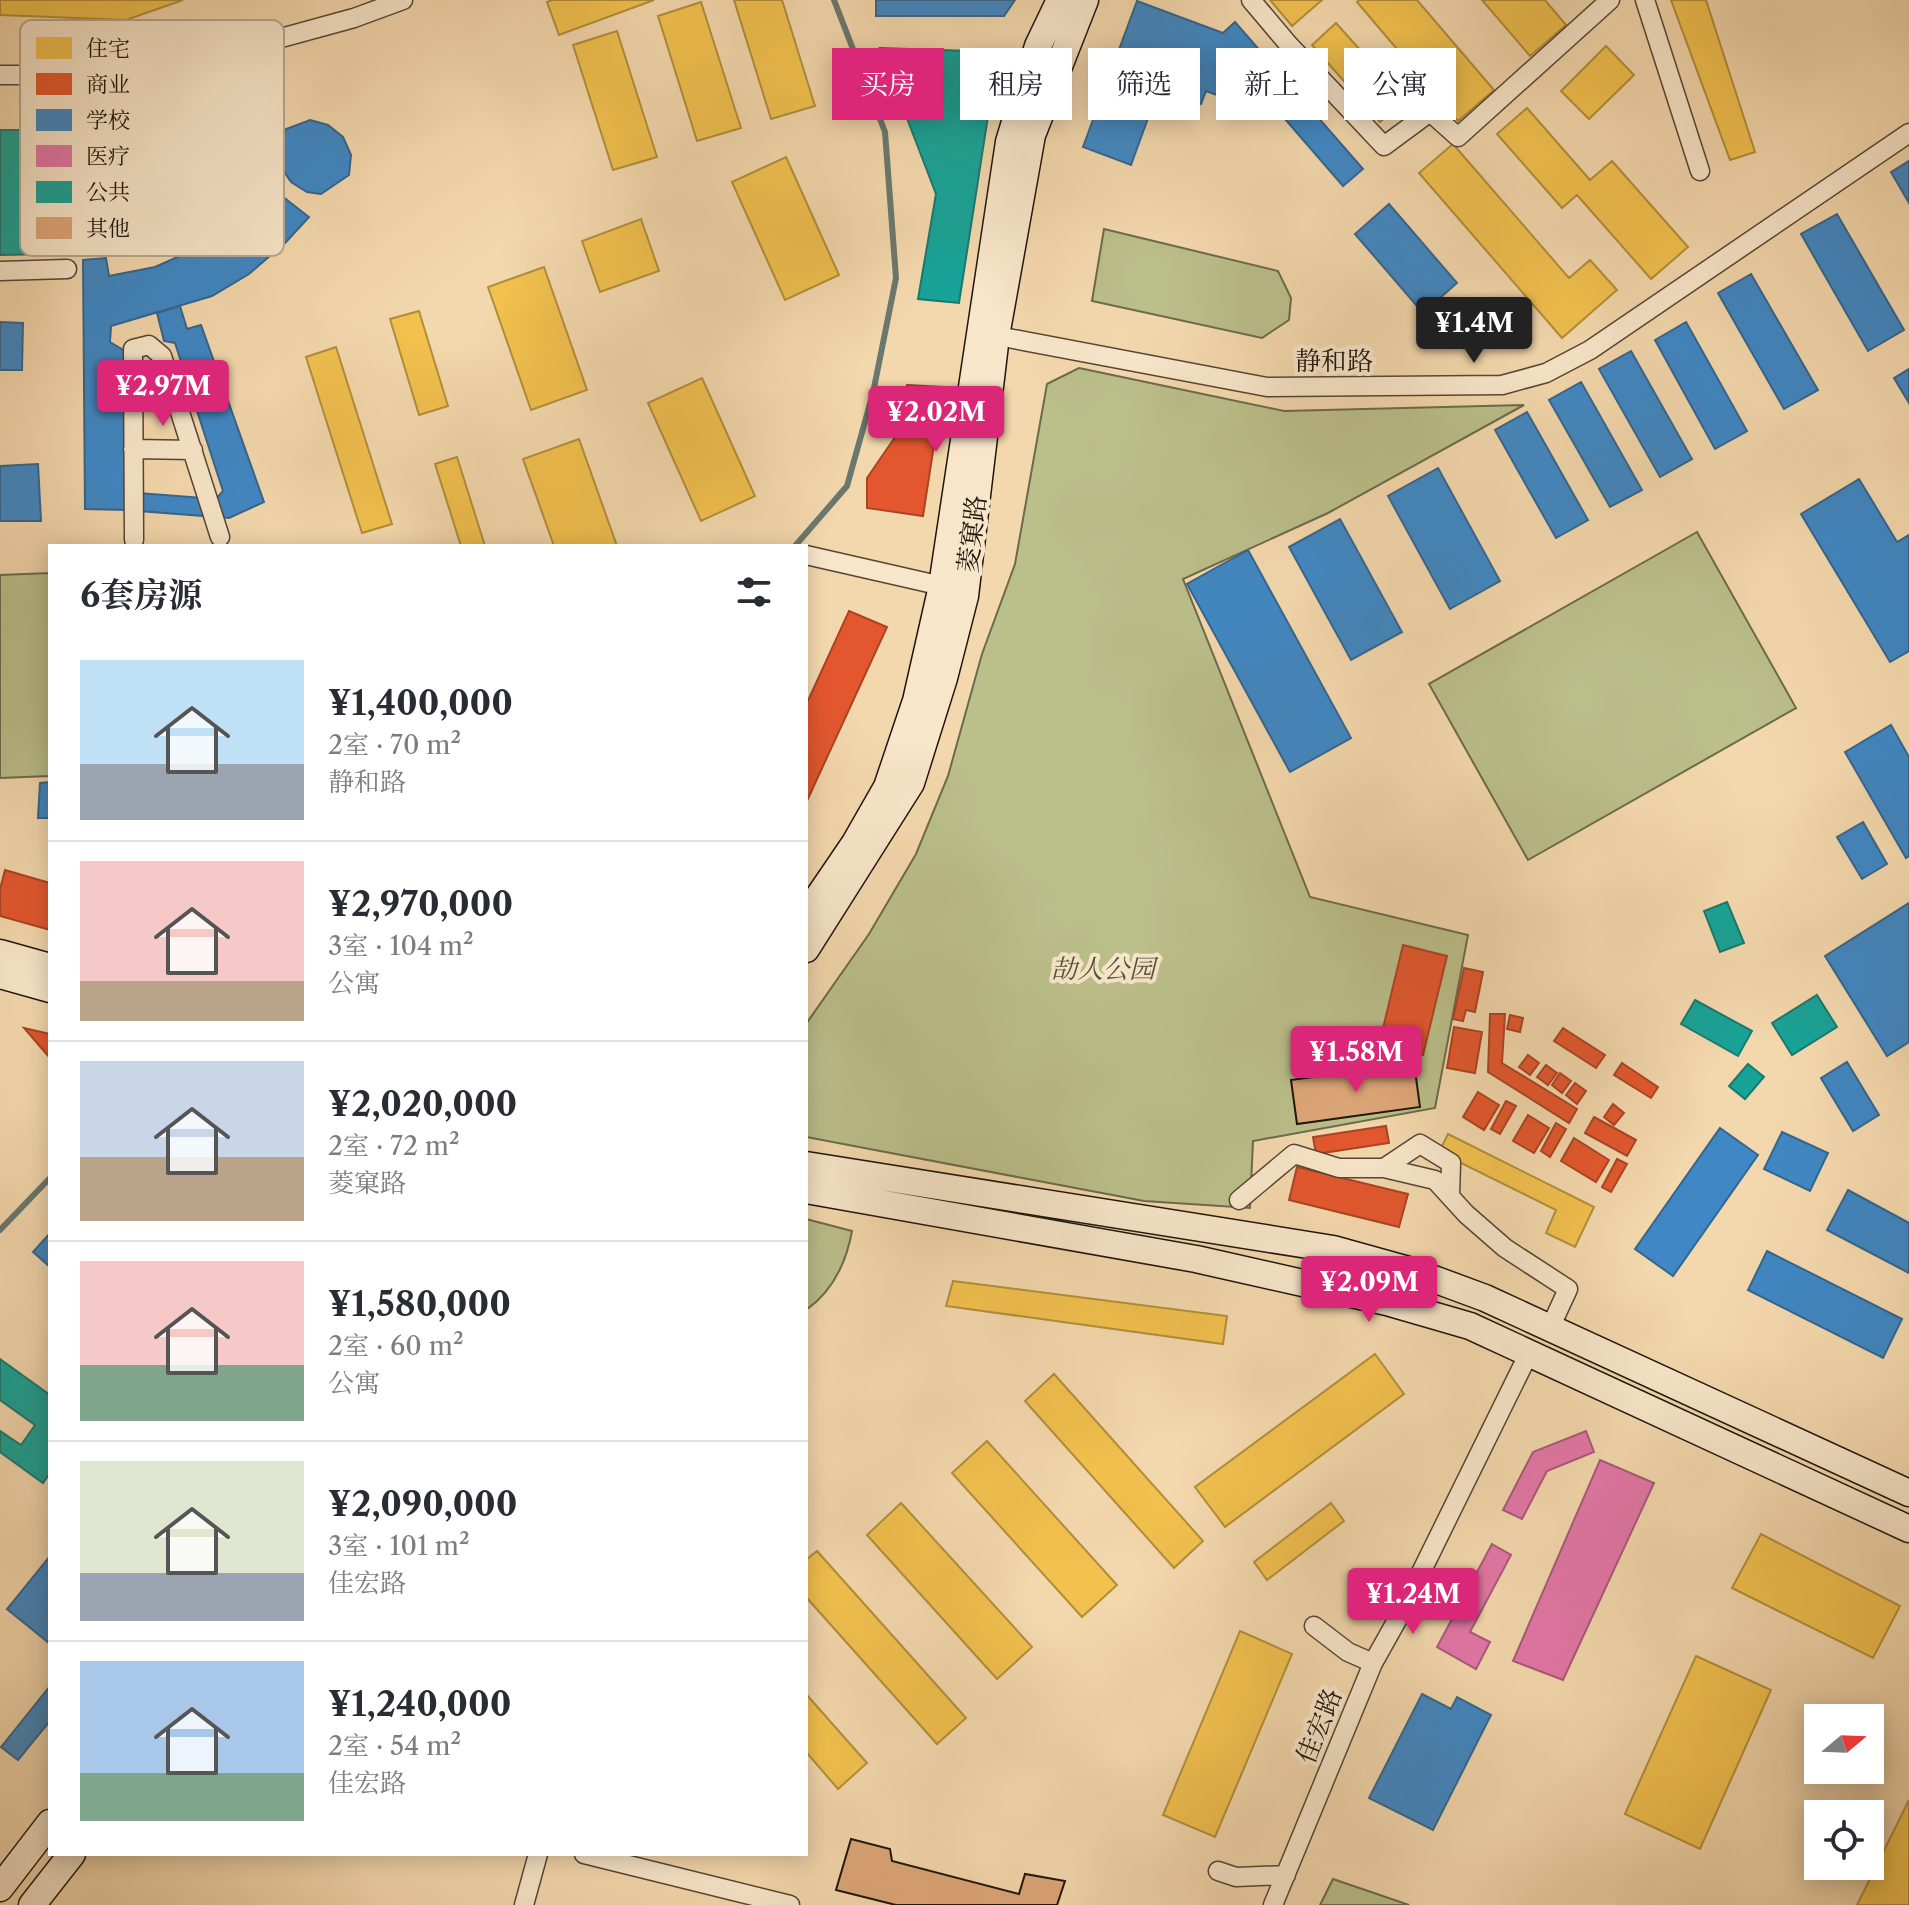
<!DOCTYPE html>
<html lang="zh">
<meta charset="utf-8">
<style>
body{margin:0;font-family:"Libre Caslon Text","Noto Serif SC",serif;background:#f7f7f7;color:#2b2b33;height:100vh;display:flex;flex-direction:column;font-size:30px;white-space:nowrap}
*{box-sizing:border-box;margin:0}
p{font-size:26px;color:#7c7c81}
.icon{flex:none;width:44px;height:44px;fill:none;stroke:currentColor;stroke-width:2;stroke-linecap:round;stroke-linejoin:round}
.map{position:relative;flex:1;overflow:hidden}
.panel{position:absolute;left:48px;top:544px;width:760px;height:1312px;display:flex;flex-direction:column;background:#fff;border-radius:0px;box-shadow:0 4px 20px #0003}
.panel>*{flex:none}
.guide{position:absolute;left:832px;top:48px;width:760px;height:72px;display:flex;gap:16px}
.needle{width:52px;rotate:71deg}
.controls{position:absolute;left:1804px;top:1704px;display:grid;gap:16px}
.controls a{display:grid;place-items:center;width:80px;height:80px;border-radius:0px;background:#fff;box-shadow:0 4px 20px #0003;font-size:40px}
.price{position:absolute;translate:-50% -68px;padding:0 18px;border-radius:8px;background:#db2777;color:#fff;font-size:26px;line-height:52px;filter:drop-shadow(0 2px 4px #0008)}
.price::after{content:'';position:absolute;left:50%;top:48px;width:24px;height:18px;margin-left:-12px;background:inherit;clip-path:polygon(0 0,100% 0,50% 100%)}
.price.on{background:#222;color:#fff}
ul{padding:0;list-style:none}
li{display:flex;align-items:center;gap:24px;height:200px;padding:0 32px}
li+li{border-top:2px solid #e1e1e2}
li span{display:grid;place-items:center;flex:none;width:224px;height:160px;border-radius:0px;color:#555}
li>.icon{margin-inline-start:auto}
span .icon{width:96px;height:96px;fill:#fffc;stroke-width:1}
li b{font-size:34px}
h2{display:flex;justify-content:space-between;align-items:center;height:96px;padding:0 32px;font-size:34px}
.tag{padding:0 28px;border-radius:0px;background:#fff;box-shadow:0 4px 20px #0003;font-size:28px;line-height:72px}
.tag.on{background:#db2777;color:#fff}
.map>svg:first-child{display:block}
.green{fill:#bbbf8a;stroke:#6c6a4c;stroke-width:2}
.homes{fill:#f2c14e;stroke:#b28e3a;stroke-width:2}
.shops{fill:#e4572e;stroke:#a94424;stroke-width:2}
.schools{fill:#3f88c5;stroke:#35668e;stroke-width:2}
.health{fill:#e377a8;stroke:#a85a7a;stroke-width:2}
.public{fill:#17a398;stroke:#19796e;stroke-width:2}
.lines{fill:none;stroke-linecap:round;stroke-linejoin:round}
.stream{stroke:#6a786f;stroke-width:6}
.building{fill:#dda678;stroke:#1e160d;stroke-width:2}
.street-casing{stroke:#544635;stroke-width:21}
.secondary-casing{stroke:#1e160d;stroke-width:29}
.street{stroke:#f8e6ca;stroke-width:18}
.secondary{stroke:#f8e6ca;stroke-width:26}
.labels{text-anchor:middle;stroke-width:8;stroke-linejoin:round;paint-order:stroke}
.street-label{font-size:26px;fill:#1e160d;stroke:#f8e6ca}
.park-label{font-size:26px;font-style:italic;fill:#555139;stroke:#f8e6ca}
.key{fill:#f8e6ca;stroke:#b7a891;stroke-width:2}
.key-label{font-size:22px;fill:#1e160d}
</style>
<div class="map">
<svg width="1909" height="1905" viewBox="0 0 1909 1905">
<rect width="100%" height="100%" fill="#f4d8ad"/>
<filter id="stains"><feTurbulence type="fractalNoise" baseFrequency=".0025" numOctaves="4"/><feColorMatrix values="0 0 0 0 .2 0 0 0 0 .09 0 0 0 0 .02 0 0 0 .5 -.17"/></filter>
<radialGradient id="worn" r=".72"><stop offset=".6" stop-color="#630" stop-opacity="0"/><stop offset="1" stop-color="#630" stop-opacity=".3"/></radialGradient>
<path class="green" d="M1104,229L1278,271L1291,298L1289,320L1262,338L1092,301Z
M1079,368L1284,411L1524,405L1328,513L1183,579L1310,897L1468,935L1435,1108L1253,1141L1250,1208L1144,1201L806,1137V1024L869,934L916,854L948,776L982,654L1015,564L1047,384Z
M1697,532L1796,708L1528,860L1429,684Z
M50,573V776L0,778V575Z
M806,1219L852,1231C846,1264 833,1291 806,1310Z
M1333,1879L1409,1905H1320Z"/>
<path class="homes" d="M0,0H183L126,20L0,15Z
M552,0H654L559,35L547,2Z
M734,0H782L815,106L771,119Z
M1270,0H1322L1292,26Z
M1359,0H1417L1494,90L1458,121L1357,2Z
M1482,0H1545L1566,25L1530,56Z
M1706,0L1755,152L1730,160L1671,0Z
M701,2L741,128L697,141L658,16Z
M1336,23L1405,100L1380,122L1312,45Z
M617,31L657,157L613,170L573,45Z
M1606,46L1634,75L1589,119L1561,91Z
M1527,108L1590,180L1612,161L1688,247L1651,279L1577,195L1562,208L1497,134Z
M1453,144L1569,278L1590,260L1617,290L1562,338L1419,173Z
M786,157L839,275L785,300L732,182Z
M641,219L659,271L600,292L582,241Z
M544,267L587,390L531,410L488,287Z
M419,311L448,406L419,415L390,319Z
M336,347L392,524L362,533L306,357Z
M702,378L755,496L701,521L648,403Z
M579,439L617,546H554L523,459Z
M457,457L485,546H461L435,464Z
M1448,1134L1594,1207L1575,1247L1546,1233L1556,1210L1439,1152Z
M953,1281L1227,1316L1223,1344L946,1306Z
M1375,1354L1404,1394L1225,1527L1195,1487Z
M1054,1374L1203,1541L1174,1568L1025,1401Z
M987,1441L1117,1585L1082,1617L952,1473Z
M901,1503L1032,1647L997,1679L867,1535Z
M1331,1503L1344,1521L1267,1580L1254,1562Z
M1761,1534L1900,1606L1873,1658L1732,1588Z
M817,1551L966,1718L937,1744L806,1597V1560Z
M1240,1631L1292,1654L1215,1837L1163,1815Z
M1696,1656L1771,1690L1700,1849L1625,1814Z
M806,1694L867,1763L838,1789L806,1752Z
M1909,1800V1905H1857Z"/>
<path class="shops" d="M907,385L943,387L923,516L867,508V478L904,424Z
M849,611L887,627L806,803V705Z
M5,870L50,883V930L0,916V889Z
M1403,945L1447,956L1423,1055L1379,1045Z
M1464,968L1483,972L1475,1012L1466,1010L1463,1021L1453,1019Z
M1490,1014H1505L1502,1063L1577,1109L1569,1123L1488,1072Z
M1510,1015L1523,1018L1520,1032L1507,1029Z
M1454,1027L1482,1032L1475,1073L1447,1068Z
M24,1028L50,1034V1058Z
M1563,1028L1605,1055L1596,1068L1554,1041Z
M1528,1055L1539,1063L1530,1075L1519,1067Z
M1622,1063L1658,1087L1651,1098L1614,1075Z
M1546,1065L1557,1073L1548,1085L1537,1077Z
M1560,1073L1571,1081L1562,1093L1552,1085Z
M1575,1083L1586,1091L1577,1104L1566,1095Z
M1478,1092L1499,1105L1484,1130L1463,1117Z
M1506,1101L1516,1106L1500,1134L1491,1129Z
M1613,1104L1624,1113L1614,1125L1604,1117Z
M1528,1115L1549,1128L1534,1153L1513,1141Z
M1594,1117L1636,1140L1627,1156L1585,1133Z
M1556,1123L1566,1129L1550,1157L1541,1151Z
M1386,1126L1389,1143L1316,1154L1313,1137Z
M1574,1138L1609,1160L1596,1182L1561,1161Z
M1617,1159L1627,1164L1611,1192L1602,1187Z
M1297,1167L1408,1194L1399,1227L1289,1200Z"/>
<path class="schools" d="M876,0H1015L1004,16H876Z
M1137,1L1223,33L1235,22L1363,169L1343,186L1246,74L1220,96L1206,91L1201,104L1159,88L1131,165L1083,147Z
M310,120L328,125L343,137L351,155L349,175L321,194L307,192L291,182L281,167L277,144L286,129Z
M1909,161V203L1891,172Z
M264,182L309,217L286,242L249,274L212,296L111,326L110,342L125,351L126,510L85,509L83,260L106,258L109,276L155,267L191,251L219,232Z
M1389,204L1457,283L1423,313L1355,234Z
M1837,214L1904,330L1868,351L1801,234Z
M1751,274L1818,390L1784,409L1718,293Z
M180,306L187,329L201,325L264,502L229,518L126,510V492L216,499L223,491L175,343L164,341L157,313Z
M0,322L23,323L22,370H0Z
M1686,322L1747,431L1715,449L1655,340Z
M1631,351L1692,459L1660,477L1599,369Z
M1909,369V403L1894,378Z
M1581,382L1642,490L1610,507L1549,400Z
M1527,412L1588,520L1556,538L1495,430Z
M38,464L41,521H0V466Z
M1438,468L1500,581L1450,609L1388,496Z
M1859,479L1897,542L1909,535V651L1890,662L1801,514Z
M1340,519L1402,632L1351,660L1289,547Z
M1248,550L1351,738L1290,772L1187,584Z
M1891,725L1909,757V856L1906,858L1845,752Z
M50,782V818H38L40,783Z
M1863,822L1887,864L1862,879L1837,837Z
M1909,903V1042L1887,1056L1825,956Z
M1847,1062L1879,1115L1853,1131L1821,1078Z
M1720,1128L1758,1155L1673,1276L1635,1249Z
M1782,1132L1828,1153L1810,1191L1764,1169Z
M1848,1190L1909,1223V1273L1827,1230Z
M50,1233V1267L33,1252Z
M1767,1251L1902,1319L1883,1358L1748,1290Z
M50,1556V1644L7,1609Z
M50,1686V1721L18,1760L1,1747Z
M1422,1694L1451,1709L1457,1697L1491,1715L1433,1830L1369,1798Z"/>
<path class="health" d="M1586,1431L1594,1452L1547,1471L1522,1519L1503,1510L1533,1452Z
M1600,1460L1654,1483L1563,1680L1513,1661Z
M1492,1544L1511,1555L1470,1632L1490,1642L1476,1669L1437,1647Z"/>
<path class="public" d="M880,48L998,52L959,303L918,299L936,194Z
M0,130H53L56,254L0,255Z
M1727,902L1744,943L1720,952L1704,911Z
M1817,995L1837,1027L1792,1055L1772,1023Z
M1695,1000L1752,1031L1738,1056L1681,1024Z
M1748,1064L1764,1077L1745,1099L1729,1086Z
M0,1359L50,1395V1473L43,1483L0,1452V1431L21,1445L35,1425L0,1400Z"/>
<g class="lines">
<path class="stream" d="M795,546L847,486L873,393L896,278L885,132L834,0
M0,1230L50,1178"/>
</g>
<path class="building" d="M1414,1063L1420,1107L1297,1124L1291,1080Z
M851,1839L890,1849L892,1861L1019,1894L1025,1874L1065,1881L1057,1905H896L836,1890Z"/>
<g class="lines">
<defs>
<path id="street" d="M1251,0L1289,45L1384,146L1430,112L1458,137L1610,0
M1645,0L1700,171
M0,75H62L179,66L354,18L403,0
M0,271L67,269
M987,334L1267,387L1502,385L1546,373L1590,350L1909,133
M133,449L193,450
M134,540L133,349L149,345L162,356L220,537
M806,555L942,586
M1384,1168L1420,1144L1451,1163L1450,1196
M1239,1200L1294,1154L1339,1168H1384L1435,1180L1466,1214L1505,1248L1568,1289L1550,1328
M1314,1626L1348,1652L1373,1663
M584,1854L790,1905
M1218,1871L1236,1877L1286,1875
M524,1905L538,1854
M1273,1905L1373,1663L1401,1613L1528,1355"/>
<path id="secondary" d="M806,915L855,843L887,787L916,701L942,586L1009,142L1038,46L1060,0
M806,949L911,783L944,678L965,596L996,336L1032,135L1085,0
M0,953L50,967
M0,975L50,989
M806,1165L1333,1249L1412,1271L1485,1298L1909,1493
M806,1190L1196,1259L1387,1302L1470,1326L1909,1529
M0,1888L50,1823
M32,1905L72,1854"/>
</defs>
<use href="#street" class="street-casing"/>
<use href="#secondary" class="secondary-casing"/>
<use href="#street" class="street"/>
<use href="#secondary" class="secondary"/>
</g>
<g class="labels">
<g class="street-label">
<text x="1334" y="370">静和路</text>
<text transform="translate(972 534) rotate(-83)" y="9">菱窠路</text>
<text transform="translate(1319 1726) rotate(-68)" y="9">佳宏路</text>
</g>
<g class="park-label">
<text x="1103" y="978">劼人公园</text>
</g>
</g>
<rect x="20" y="20" width="264" height="236" rx="12" class="key"/>
<rect x="36" y="37" width="36" height="22" fill="#f2c14e"/>
<rect x="36" y="73" width="36" height="22" fill="#e4572e"/>
<rect x="36" y="109" width="36" height="22" fill="#3f88c5"/>
<rect x="36" y="145" width="36" height="22" fill="#e377a8"/>
<rect x="36" y="181" width="36" height="22" fill="#17a398"/>
<rect x="36" y="217" width="36" height="22" fill="#dda678"/>
<g class="key-label">
<text x="86" y="56">住宅</text>
<text x="86" y="92">商业</text>
<text x="86" y="128">学校</text>
<text x="86" y="164">医疗</text>
<text x="86" y="200">公共</text>
<text x="86" y="236">其他</text>
</g>
<rect width="100%" height="100%" filter="url(#stains)"/>
<rect width="100%" height="100%" fill="url(#worn)"/>
</svg>
<div class="controls">
<a><svg class="needle" viewBox="-14 -14 28 28"><path d="M0-13l5 13h-10z" fill="#e53935"/><path d="M0 13l5-13h-10z" fill="#7c7c81"/></svg></a>
<a><svg class="icon" aria-label="locate" viewBox="0 0 24 24"><circle cx="12" cy="12" r="6"/><path d="M12 2v4M12 18v4M2 12h4M18 12h4"/></svg></a>
</div>
<b class="price on" style="left:1474px;top:365px">¥1.4M</b>
<b class="price" style="left:163px;top:428px">¥2.97M</b>
<b class="price" style="left:936px;top:454px">¥2.02M</b>
<b class="price" style="left:1356px;top:1094px">¥1.58M</b>
<b class="price" style="left:1369px;top:1324px">¥2.09M</b>
<b class="price" style="left:1413px;top:1636px">¥1.24M</b>
<div class="guide">
<a class="tag on">买房</a>
<a class="tag">租房</a>
<a class="tag">筛选</a>
<a class="tag">新上</a>
<a class="tag">公寓</a>
</div>
<section class="panel">
<h2>6套房源<svg class="icon" aria-label="filters" viewBox="0 0 24 24"><path d="M4 7h16M4 17h16"/><circle cx="9" cy="7" r="2"/><circle cx="15" cy="17" r="2"/></svg></h2>
<ul>
<li><span style="background:linear-gradient(#bfe0f5 65%,#9aa5b1 0)"><svg class="icon" aria-label="home" viewBox="0 0 24 24"><path d="M3 11l9-7 9 7M6 9v11h12V9"/></svg></span><div><b>¥1,400,000</b><p>2室 · 70 m²</p><p>静和路</p></div></li>
<li><span style="background:linear-gradient(#f6c9c9 75%,#b9a48a 0)"><svg class="icon" aria-label="home" viewBox="0 0 24 24"><path d="M3 11l9-7 9 7M6 9v11h12V9"/></svg></span><div><b>¥2,970,000</b><p>3室 · 104 m²</p><p>公寓</p></div></li>
<li><span style="background:linear-gradient(#c9d6e8 60%,#b9a48a 0)"><svg class="icon" aria-label="home" viewBox="0 0 24 24"><path d="M3 11l9-7 9 7M6 9v11h12V9"/></svg></span><div><b>¥2,020,000</b><p>2室 · 72 m²</p><p>菱窠路</p></div></li>
<li><span style="background:linear-gradient(#f6c9c9 65%,#7fa58c 0)"><svg class="icon" aria-label="home" viewBox="0 0 24 24"><path d="M3 11l9-7 9 7M6 9v11h12V9"/></svg></span><div><b>¥1,580,000</b><p>2室 · 60 m²</p><p>公寓</p></div></li>
<li><span style="background:linear-gradient(#dfe7d0 70%,#9aa5b1 0)"><svg class="icon" aria-label="home" viewBox="0 0 24 24"><path d="M3 11l9-7 9 7M6 9v11h12V9"/></svg></span><div><b>¥2,090,000</b><p>3室 · 101 m²</p><p>佳宏路</p></div></li>
<li><span style="background:linear-gradient(#a9c7e8 70%,#7fa58c 0)"><svg class="icon" aria-label="home" viewBox="0 0 24 24"><path d="M3 11l9-7 9 7M6 9v11h12V9"/></svg></span><div><b>¥1,240,000</b><p>2室 · 54 m²</p><p>佳宏路</p></div></li>
</ul>
</section>
</div>
